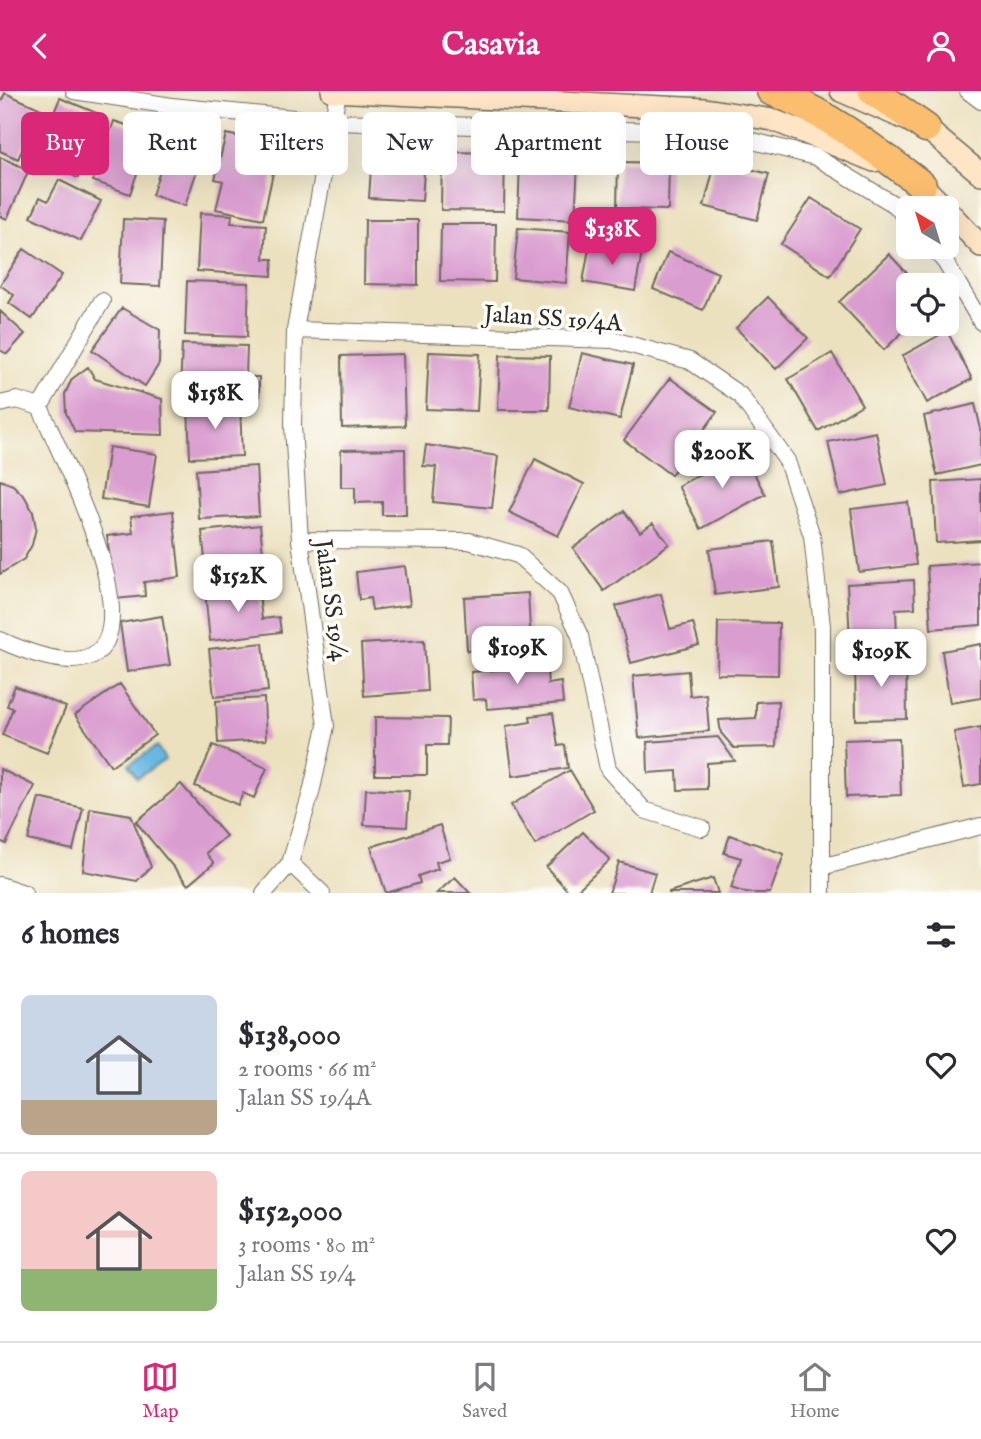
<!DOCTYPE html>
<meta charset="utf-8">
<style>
body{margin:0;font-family:"IM FELL English",serif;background:#f2f2f3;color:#2b2b33;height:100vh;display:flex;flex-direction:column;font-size:26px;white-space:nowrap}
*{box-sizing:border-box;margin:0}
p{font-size:23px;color:#7c7c81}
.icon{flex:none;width:38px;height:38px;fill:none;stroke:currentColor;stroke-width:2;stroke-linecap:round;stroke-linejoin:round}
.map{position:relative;height:802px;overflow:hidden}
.sheet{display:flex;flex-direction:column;background:#fff;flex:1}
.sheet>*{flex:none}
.guide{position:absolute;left:21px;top:21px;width:940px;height:63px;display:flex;gap:14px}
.needle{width:46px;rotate:322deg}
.controls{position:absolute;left:896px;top:105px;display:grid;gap:14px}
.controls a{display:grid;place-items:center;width:63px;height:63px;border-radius:10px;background:#fff;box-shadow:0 7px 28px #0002;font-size:35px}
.price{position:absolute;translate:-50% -60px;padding:0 16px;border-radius:14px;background:#fff;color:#222;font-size:23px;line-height:46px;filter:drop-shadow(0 2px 4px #0008)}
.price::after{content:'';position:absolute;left:50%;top:42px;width:21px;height:16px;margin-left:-10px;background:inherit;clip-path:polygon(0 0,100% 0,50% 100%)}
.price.selected{background:#db2777;color:#fff}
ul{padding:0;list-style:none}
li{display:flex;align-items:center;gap:21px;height:175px;padding:0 21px}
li+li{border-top:2px solid #e1e1e2}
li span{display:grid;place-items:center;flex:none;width:196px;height:140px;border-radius:10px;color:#555}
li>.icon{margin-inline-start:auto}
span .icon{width:84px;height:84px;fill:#fffc;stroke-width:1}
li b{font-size:30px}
h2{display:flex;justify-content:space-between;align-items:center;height:84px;padding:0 21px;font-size:30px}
.pill{padding:0 24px;border-radius:10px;background:#fff;box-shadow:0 7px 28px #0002;font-size:24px;line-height:63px}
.pill.selected{background:#db2777;color:#fff}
header{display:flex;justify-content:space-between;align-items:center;height:91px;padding:0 21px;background:#db2777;color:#fff;font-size:32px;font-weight:700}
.tab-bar{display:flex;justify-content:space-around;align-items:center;height:98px;border-top:2px solid #e1e1e2;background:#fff;font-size:19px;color:#7c7c81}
.tab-bar a{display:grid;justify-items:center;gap:4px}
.tab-bar .selected{color:#db2777}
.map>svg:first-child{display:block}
.water{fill:#67b8e2;stroke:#497286;stroke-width:2}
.building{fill:#da9dd0}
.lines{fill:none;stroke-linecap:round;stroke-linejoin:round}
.minor-casing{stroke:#6f6b5f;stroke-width:18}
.secondary-casing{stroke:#6f6b5f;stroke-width:24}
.motorway-casing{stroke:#6f6b5f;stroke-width:31}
.minor{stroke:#fff;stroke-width:16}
.secondary{stroke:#fde5c5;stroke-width:21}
.motorway{stroke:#fbbe6e;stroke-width:28}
.labels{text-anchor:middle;stroke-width:7;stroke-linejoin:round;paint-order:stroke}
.street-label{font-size:24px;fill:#2b2b2b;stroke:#fdfcf7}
</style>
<header><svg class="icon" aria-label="back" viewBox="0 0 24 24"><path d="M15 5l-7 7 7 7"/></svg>Casavia<svg class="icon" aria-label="person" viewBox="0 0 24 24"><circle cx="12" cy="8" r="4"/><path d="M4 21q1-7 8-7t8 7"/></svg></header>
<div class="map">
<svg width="981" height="802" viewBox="0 0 981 802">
<rect width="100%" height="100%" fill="#fdfcf7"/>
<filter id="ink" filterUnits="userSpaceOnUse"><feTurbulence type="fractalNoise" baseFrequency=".0143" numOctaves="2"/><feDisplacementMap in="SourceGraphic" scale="14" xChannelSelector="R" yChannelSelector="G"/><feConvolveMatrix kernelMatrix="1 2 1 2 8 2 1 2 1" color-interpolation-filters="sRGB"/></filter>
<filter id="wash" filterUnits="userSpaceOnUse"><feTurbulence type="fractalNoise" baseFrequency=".00686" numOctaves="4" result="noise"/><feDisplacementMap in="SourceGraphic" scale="28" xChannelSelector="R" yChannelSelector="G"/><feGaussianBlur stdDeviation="1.57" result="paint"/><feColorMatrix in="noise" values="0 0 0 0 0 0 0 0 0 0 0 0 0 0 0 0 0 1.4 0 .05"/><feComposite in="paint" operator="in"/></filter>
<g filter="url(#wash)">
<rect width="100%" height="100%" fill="#ece1bf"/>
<path class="water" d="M157,655L165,669L137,687L129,674Z"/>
<g id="blocks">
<path class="building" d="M5,2L48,21L39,40L32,37L18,68L0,60V13Z
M60,7L104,25L78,87L34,69Z
M114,30L151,42L130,103L93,90Z
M174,37L192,43L188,57L203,62L185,115L152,104Z
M226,43L250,48L247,62L276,68L263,128L216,118L223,90L215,88Z
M442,61L505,62L504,120L441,119Z
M372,62L425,65L422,110L369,107Z
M0,66L29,79L7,128L0,125Z
M716,69L769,83L757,129L704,115Z
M520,70L578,72L575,129L518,126Z
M618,71L669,72L668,119L617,118Z
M59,89L101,110L81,150L31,126L40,106L48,110Z
M811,107L860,138L830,185L781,153Z
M200,122L232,124L231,132L266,134L264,168H273L272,185L197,180Z
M123,128L163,130L160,195L120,193Z
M365,129H418V194L364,193Z
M441,133H496L495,191L440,190Z
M518,137L570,141L566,192L513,187Z
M590,152L642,161L635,200L583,191Z
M24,158L62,184L32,228L9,212L14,204L0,194Z
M668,161L718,182L703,219L653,198Z
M889,163L918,194H908V233H911L884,259L839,211Z
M187,190L249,192L247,246L185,244Z
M768,206L808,247L776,278L736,237Z
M122,217L160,239L159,273L145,295L92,259Z
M0,220L25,243L7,263L0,259Z
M947,240L972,288L927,312L902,265Z
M182,253L247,255L246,286H259V306L180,304Z
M429,261L480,263L477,320L426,318Z
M582,262L633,274L620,328L569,316Z
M832,262L862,314L818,340L788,288Z
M403,263L405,335L342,337L341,265Z
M500,264L550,265L549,319H498Z
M88,276L95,288L162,308L163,344L75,341L66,322L65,303L72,288Z
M670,287L717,321L671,384L624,349Z
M240,313L242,365L190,367L188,316Z
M975,313L981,338V374L937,384L924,325Z
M876,341L887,394L840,404L828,351Z
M426,354L498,365L492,417L433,411L436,376L423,375Z
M109,356L157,363L149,416L101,408Z
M405,358L406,424H382V411L355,412V396H341V359Z
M742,360L765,403L701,438L678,395Z
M535,368L584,393L558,445L509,421Z
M256,375L259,425L199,428L196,379Z
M981,388V449L936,452L933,391Z
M0,389L13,394L25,406L33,421L36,437L32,454L24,468L0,483Z
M908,411L916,474L859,481L851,418Z
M173,420L180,486L144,491L145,505L115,508L107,445L133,442L131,425Z
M624,420L640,441L653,432L669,453L604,500L573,457Z
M260,434L264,471L254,472L256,491L208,496L202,440Z
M773,450L779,496L715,504L709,458Z
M981,471V534L931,538L927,475Z
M405,475L410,514L372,519L370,507L359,509L356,481Z
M914,489L915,517L896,518L897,546L850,549L847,493Z
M258,495L262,528L279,526L281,541L210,550L205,501Z
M528,502L531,556L467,560L464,506Z
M661,503L670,538L693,532L699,554L631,572L616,515Z
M162,525L170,574L127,581L120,532Z
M718,531L779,532L778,584L717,583Z
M424,549L427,600L364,605L361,553Z
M263,552L268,600L214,606L209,558Z
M981,553V607L950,612L942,560Z
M546,566L548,593L561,591L563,612L487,618L486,608L473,609L471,581L525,577V568Z
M906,567L907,628L856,629L855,568Z
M688,580L690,605L706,603L709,640L639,647L633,585Z
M120,593L155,644L111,675L75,624Z
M15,595L66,616L47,662L2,644L13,617L7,615Z
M264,607L266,649L218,652L216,610Z
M778,610L776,656L734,657L721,642L719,629L756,627V611Z
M553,622L558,655L565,654L568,677L513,685L506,635L531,631L530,625Z
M375,626L448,627L447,654H427V684H375Z
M981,636V693L964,696L954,641Z
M718,646L735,670L707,672V698L678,699L677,680L648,682L647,651Z
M899,647L901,704L846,706L844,649Z
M213,654L267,677L254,707L243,702L238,714L195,695Z
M0,678L35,695L6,753L0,750Z
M570,679L594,719L535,754L511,714Z
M181,693L226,745L206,762L214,772L188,794L136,731Z
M366,698L409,700L407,736L364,734Z
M39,707L83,717L73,759L28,749Z
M90,717L131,724L151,776L137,790L83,780Z
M440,734L450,767L436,771L438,778L418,785L420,792L386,802L371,756Z
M583,741L610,769L574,802H570L546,776Z
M730,744L784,763L770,802H746L731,797L741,767L724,762Z
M619,771L655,782L649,802H609Z
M455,786L470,802H437Z
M713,787L718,802H669V801Z"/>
</g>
</g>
<g filter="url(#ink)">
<use href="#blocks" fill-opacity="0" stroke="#6f6b5f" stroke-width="2"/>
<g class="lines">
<defs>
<path id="minor" d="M74,0L172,15L334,31L657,40L753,50L816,66L895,114L908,129
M968,0L981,10
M932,156L945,171L981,231
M295,239L613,249L690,270L740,304L787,370L812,445L822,535V802
M0,313L17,309L40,316L102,210
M300,449L469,450L518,464L560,502L580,545L608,678L644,719L702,737
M0,549C203,641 72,390 40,316
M290,772L322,802
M821,776L981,735
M0,794L24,802
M264,802L290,772L311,702L326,635L300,449L293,335L295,239L338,1"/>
<path id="secondary" d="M332,0L705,18L773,29L874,70
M841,0L926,37L981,83
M909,87L922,94L945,117
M947,119L981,155"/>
<path id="motorway" d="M771,0C828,22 873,57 922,94
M873,0L926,37"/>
</defs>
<use href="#minor" class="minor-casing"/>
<use href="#secondary" class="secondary-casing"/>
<use href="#motorway" class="motorway-casing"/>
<use href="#minor" class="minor"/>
<use href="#secondary" class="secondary"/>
<use href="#motorway" class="motorway"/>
</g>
</g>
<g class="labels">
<g class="street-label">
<text transform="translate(553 227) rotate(4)" y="8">Jalan SS 19/4A</text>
<text transform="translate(332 509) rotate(82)" y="8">Jalan SS 19/4</text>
</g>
</g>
</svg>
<div class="controls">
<a><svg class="needle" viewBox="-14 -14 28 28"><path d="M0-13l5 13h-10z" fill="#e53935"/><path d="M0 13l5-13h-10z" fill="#7c7c81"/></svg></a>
<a><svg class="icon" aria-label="locate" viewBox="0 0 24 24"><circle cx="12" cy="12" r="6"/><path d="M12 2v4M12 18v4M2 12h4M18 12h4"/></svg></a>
</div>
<b class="price selected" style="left:612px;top:176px">$138K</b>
<b class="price" style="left:215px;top:340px">$158K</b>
<b class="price" style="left:722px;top:399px">$200K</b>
<b class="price" style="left:238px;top:523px">$152K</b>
<b class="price" style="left:517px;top:595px">$109K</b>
<b class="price" style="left:881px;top:598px">$109K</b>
<div class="guide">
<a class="pill selected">Buy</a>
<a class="pill">Rent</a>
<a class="pill">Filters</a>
<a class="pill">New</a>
<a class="pill">Apartment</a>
<a class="pill">House</a>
</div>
</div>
<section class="sheet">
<h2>6 homes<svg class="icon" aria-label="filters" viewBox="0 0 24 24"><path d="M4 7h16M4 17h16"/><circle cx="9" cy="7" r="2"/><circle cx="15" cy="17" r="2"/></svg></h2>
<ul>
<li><span style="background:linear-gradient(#c9d6e8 75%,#b9a48a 0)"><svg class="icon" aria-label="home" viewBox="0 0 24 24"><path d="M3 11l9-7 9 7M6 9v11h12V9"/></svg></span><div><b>$138,000</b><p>2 rooms · 66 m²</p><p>Jalan SS 19/4A</p></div><svg class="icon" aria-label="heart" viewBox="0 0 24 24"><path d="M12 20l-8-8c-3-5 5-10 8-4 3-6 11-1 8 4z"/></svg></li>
<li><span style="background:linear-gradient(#f6c9c9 70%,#8fb573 0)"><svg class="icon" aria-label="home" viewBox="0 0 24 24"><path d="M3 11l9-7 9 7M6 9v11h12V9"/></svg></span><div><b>$152,000</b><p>3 rooms · 80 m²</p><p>Jalan SS 19/4</p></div><svg class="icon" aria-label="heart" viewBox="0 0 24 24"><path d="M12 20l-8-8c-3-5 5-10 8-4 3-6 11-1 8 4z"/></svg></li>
</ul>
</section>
<nav class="tab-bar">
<a class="selected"><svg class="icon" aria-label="map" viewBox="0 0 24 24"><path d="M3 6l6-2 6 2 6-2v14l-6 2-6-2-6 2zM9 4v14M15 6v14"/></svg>Map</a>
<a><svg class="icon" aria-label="saved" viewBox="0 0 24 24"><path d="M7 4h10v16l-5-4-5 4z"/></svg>Saved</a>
<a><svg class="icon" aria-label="home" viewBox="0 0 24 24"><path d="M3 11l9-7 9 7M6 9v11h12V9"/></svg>Home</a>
</nav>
